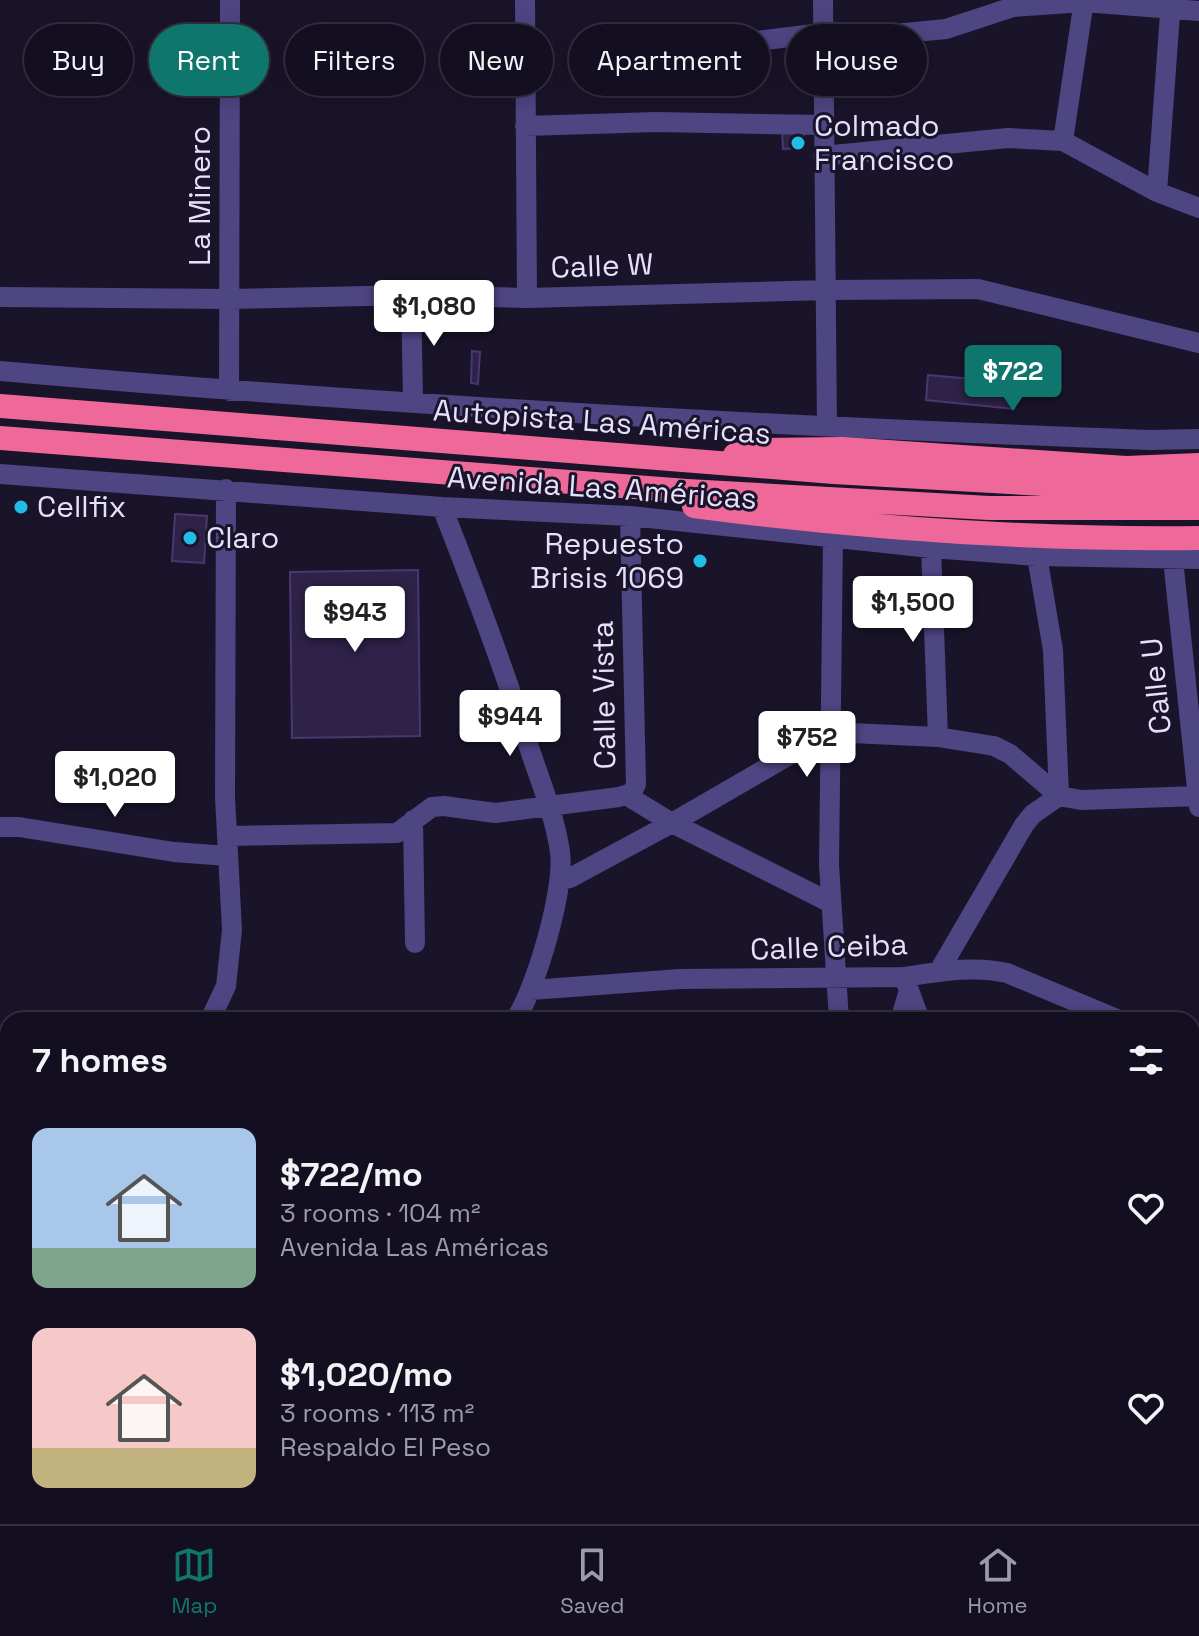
<!DOCTYPE html>
<meta charset="utf-8">
<style>
body{margin:0;font-family:"Space Grotesk",sans-serif;background:#1d1829;color:#f1f3f6;height:100vh;display:flex;flex-direction:column;font-size:30px;white-space:nowrap}
*{box-sizing:border-box;margin:0}
p{font-size:26px;color:#9d9ca5}
.icon{flex:none;width:44px;height:44px;fill:none;stroke:currentColor;stroke-width:2;stroke-linecap:round;stroke-linejoin:round}
.map{position:relative;flex:1;overflow:hidden}
.panel{position:absolute;left:0px;top:1012px;width:1200px;height:512px;display:flex;flex-direction:column;background:#140f20;border-radius:24px 24px 0 0;box-shadow:0 4px 20px #0003,0 0 0 2px #332f3e}
.panel>*{flex:none}
.banner{position:absolute;left:24px;top:24px;width:1152px;height:72px;display:flex;gap:16px}
.price{position:absolute;translate:-50% -68px;padding:0 18px;border-radius:8px;background:#fff;color:#222;font-size:26px;line-height:52px;filter:drop-shadow(0 2px 4px #0008)}
.price::after{content:'';position:absolute;left:50%;top:48px;width:24px;height:18px;margin-left:-12px;background:inherit;clip-path:polygon(0 0,100% 0,50% 100%)}
.price.active{background:#0f766e;color:#fff}
ul{padding:0;list-style:none}
li{display:flex;align-items:center;gap:24px;height:200px;padding:0 32px}
li span{display:grid;place-items:center;flex:none;width:224px;height:160px;border-radius:16px;color:#555}
li>.icon{margin-inline-start:auto}
span .icon{width:96px;height:96px;fill:#fffc;stroke-width:1}
li b{font-size:34px}
h2{display:flex;justify-content:space-between;align-items:center;height:96px;padding:0 32px;font-size:34px}
.tag{padding:0 28px;border-radius:36px;background:#140f20;box-shadow:0 4px 20px #0003,0 0 0 2px #332f3e;font-size:28px;line-height:72px}
.tag.active{background:#0f766e;color:#fff}
.dock{display:flex;justify-content:space-around;align-items:center;height:112px;border-top:2px solid #332f3e;background:#140f20;font-size:22px;color:#9d9ca5}
.dock a{display:grid;justify-items:center;gap:4px}
.dock .active{color:#0f766e}
.map>svg:first-child{display:block}
.building{fill:#2e2248;stroke:#493772;stroke-width:2}
.lines{fill:none;stroke-linecap:round;stroke-linejoin:round}
.minor{stroke:#4e4583;stroke-width:20}
.highway{stroke:#ee699a;stroke-width:24}
.poi-dot{fill:#22bde6;stroke:#1a142a;stroke-width:3}
.labels{text-anchor:middle;stroke-width:6;stroke-linejoin:round;paint-order:stroke}
.poi-label{font-size:30px;fill:#e6e0fc;stroke:#1a142a;text-anchor:start}
.street-label{font-size:30px;fill:#e6e0fc;stroke:#1a142a}
</style>
<div class="map">
<svg width="1199" height="1524" viewBox="0 0 1199 1524">
<rect width="100%" height="100%" fill="#1a142a"/>
<path class="building" d="M804,129V148L783,149L782,130Z
M472,351L480,352L478,384L471,383Z
M928,375L1017,383L1014,409L926,400Z
M175,514L207,516L204,563L172,561Z
M418,570L420,736L292,738L290,572Z"/>
<g class="lines">
<path class="minor" d="M525,0L527,298
M823,0L827,428
M757,41L822,33
M822,41L946,29L1013,7L1084,2L1199,11
M525,126L656,122L822,125
M1063,141L1084,0
M823,156L1008,138L1063,141L1157,192L1199,208
M1157,192L1171,0
M411,295L413,402
M0,297L229,299L411,295L527,298L826,290L978,289L1199,343
M0,371C383,405 767,426 1150,440L1199,439
M229,391L230,0
M0,474L442,507L630,516L931,548L1037,556L1199,559
M442,507C473,586 503,665 529,747C540,781 555,816 560,852C565,889 536,989 515,1020
M833,537L829,865L839,1020
M931,548L938,737
M1037,556L1053,650L1059,796
M1173,559L1199,807
M626,795L672,823L831,903
M413,820L415,943
M0,827H19L174,852L228,856
M227,836L397,833L432,807L444,806L495,813L619,797L632,793L636,784L630,516
M561,880L570,878L672,823L829,732L938,737L994,746L1010,754L1059,796L1081,800L1199,796
M939,971L1024,825L1033,814L1059,796
M904,977L920,1020
M531,990L680,979L904,977C937,972 973,965 1007,973L1119,1020
M210,1020L226,986L232,930L225,797L226,489
M900,1020L909,991
M1192,1051L1199,1054
M0,1107L8,1115
M1192,1120L1199,1114
M0,1255L8,1253
M0,1488L8,1489
M127,1516L168,1524
M253,1516V1524
M508,1516L511,1524
M649,1516L651,1524
M739,1516L748,1524
M860,1516L863,1524
M1049,1516L1054,1524
M1187,1516L1189,1524"/>
<path class="highway" d="M0,406L834,472L1149,490L1199,486
M0,438L687,491L989,508H1199
M735,455L760,450L843,449L1126,468L1199,465
M694,506C861,528 1031,540 1199,538"/>
</g>
<g class="poi-dot">
<circle cx="798" cy="143" r="8"/>
<circle cx="21" cy="507" r="8"/>
<circle cx="190" cy="538" r="8"/>
<circle cx="700" cy="561" r="8"/>
</g>
<g class="labels">
<g class="poi-label">
<text x="814" y="136">Colmado<tspan x="814" dy="34">Francisco</tspan></text>
<text x="37" y="517">Cellfix</text>
<text x="206" y="548">Claro</text>
<text x="684" y="554" text-anchor="end">Repuesto<tspan x="684" dy="34">Brisis 1069</tspan></text>
</g>
<g class="street-label">
<text transform="translate(200 196) rotate(-90)" y="10">La Minero</text>
<text transform="translate(602 266) rotate(-2)" y="10">Calle W</text>
<text transform="translate(602 422) rotate(4)" y="10">Autopista Las Américas</text>
<text transform="translate(602 488) rotate(4)" y="10">Avenida Las Américas</text>
<text transform="translate(1156 686) rotate(-96)" y="10">Calle U</text>
<text transform="translate(604 695) rotate(-91)" y="10">Calle Vista</text>
<text transform="translate(829 947) rotate(-2)" y="10">Calle Ceiba</text>
</g>
</g>
</svg>
<b class="price" style="left:434px;top:348px">$1,080</b>
<b class="price active" style="left:1013px;top:413px">$722</b>
<b class="price" style="left:913px;top:644px">$1,500</b>
<b class="price" style="left:355px;top:654px">$943</b>
<b class="price" style="left:510px;top:758px">$944</b>
<b class="price" style="left:807px;top:779px">$752</b>
<b class="price" style="left:115px;top:819px">$1,020</b>
<div class="banner">
<a class="tag">Buy</a>
<a class="tag active">Rent</a>
<a class="tag">Filters</a>
<a class="tag">New</a>
<a class="tag">Apartment</a>
<a class="tag">House</a>
</div>
<section class="panel">
<h2>7 homes<svg class="icon" aria-label="filters" viewBox="0 0 24 24"><path d="M4 7h16M4 17h16"/><circle cx="9" cy="7" r="2"/><circle cx="15" cy="17" r="2"/></svg></h2>
<ul>
<li><span style="background:linear-gradient(#a9c7e8 75%,#7fa58c 0)"><svg class="icon" aria-label="home" viewBox="0 0 24 24"><path d="M3 11l9-7 9 7M6 9v11h12V9"/></svg></span><div><b>$722/mo</b><p>3 rooms · 104 m²</p><p>Avenida Las Américas</p></div><svg class="icon" aria-label="heart" viewBox="0 0 24 24"><path d="M12 20l-8-8c-3-5 5-10 8-4 3-6 11-1 8 4z"/></svg></li>
<li><span style="background:linear-gradient(#f6c9c9 75%,#c2b280 0)"><svg class="icon" aria-label="home" viewBox="0 0 24 24"><path d="M3 11l9-7 9 7M6 9v11h12V9"/></svg></span><div><b>$1,020/mo</b><p>3 rooms · 113 m²</p><p>Respaldo El Peso</p></div><svg class="icon" aria-label="heart" viewBox="0 0 24 24"><path d="M12 20l-8-8c-3-5 5-10 8-4 3-6 11-1 8 4z"/></svg></li>
</ul>
</section>
</div>
<nav class="dock">
<a class="active"><svg class="icon" aria-label="map" viewBox="0 0 24 24"><path d="M3 6l6-2 6 2 6-2v14l-6 2-6-2-6 2zM9 4v14M15 6v14"/></svg>Map</a>
<a><svg class="icon" aria-label="saved" viewBox="0 0 24 24"><path d="M7 4h10v16l-5-4-5 4z"/></svg>Saved</a>
<a><svg class="icon" aria-label="home" viewBox="0 0 24 24"><path d="M3 11l9-7 9 7M6 9v11h12V9"/></svg>Home</a>
</nav>
